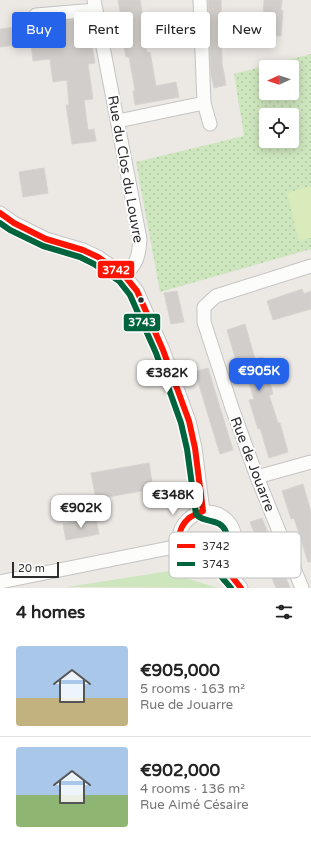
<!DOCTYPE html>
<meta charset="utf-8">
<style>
body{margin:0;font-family:"Varela Round",sans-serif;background:#f6f6f6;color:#222;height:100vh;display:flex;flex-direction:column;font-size:15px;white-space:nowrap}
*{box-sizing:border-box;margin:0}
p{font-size:13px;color:#767676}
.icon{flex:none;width:22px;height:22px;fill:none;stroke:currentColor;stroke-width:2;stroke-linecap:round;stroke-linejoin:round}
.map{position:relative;height:588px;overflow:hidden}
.sheet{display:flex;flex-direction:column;background:#fff;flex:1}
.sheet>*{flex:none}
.guide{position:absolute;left:12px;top:12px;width:287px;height:36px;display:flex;gap:8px}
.needle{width:26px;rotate:267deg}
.controls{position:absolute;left:259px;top:60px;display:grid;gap:8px}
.controls a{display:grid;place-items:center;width:40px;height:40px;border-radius:4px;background:#fff;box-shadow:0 2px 10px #0003;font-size:20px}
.scale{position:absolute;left:12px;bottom:10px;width:47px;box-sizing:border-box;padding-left:4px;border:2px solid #2e2e2e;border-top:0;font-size:11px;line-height:14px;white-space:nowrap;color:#2e2e2e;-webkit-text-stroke:3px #fff;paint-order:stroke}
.price{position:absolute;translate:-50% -34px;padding:0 9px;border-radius:8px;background:#fff;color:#222;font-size:13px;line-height:26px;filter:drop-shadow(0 1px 2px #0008)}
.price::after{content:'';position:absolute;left:50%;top:24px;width:12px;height:9px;margin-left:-6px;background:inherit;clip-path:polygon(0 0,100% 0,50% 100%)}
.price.active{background:#2563eb;color:#fff}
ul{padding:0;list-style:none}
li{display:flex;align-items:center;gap:12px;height:100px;padding:0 16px}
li+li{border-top:1px solid #e0e0e0}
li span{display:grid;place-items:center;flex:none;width:112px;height:80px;border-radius:4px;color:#555}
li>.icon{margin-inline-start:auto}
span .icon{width:48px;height:48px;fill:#fffc;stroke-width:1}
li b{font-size:17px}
h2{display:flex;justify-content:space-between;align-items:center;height:48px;padding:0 16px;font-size:17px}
.chip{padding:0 14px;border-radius:4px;background:#fff;box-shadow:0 2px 10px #0003;font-size:14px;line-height:36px}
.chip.active{background:#2563eb;color:#fff}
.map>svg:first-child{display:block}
.grass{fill:#cee6be}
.park{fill:url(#park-dots);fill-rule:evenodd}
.pitch{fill:#d9eabb}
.building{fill:#d1cecb;stroke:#d7d4d0}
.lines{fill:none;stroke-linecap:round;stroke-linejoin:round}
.street-casing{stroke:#c5c4c5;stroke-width:15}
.street{stroke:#fcfcfb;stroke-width:13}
.bus-1-casing{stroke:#fff;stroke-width:9}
.bus-2-casing{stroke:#fff;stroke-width:9}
.bus-1{stroke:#ff1400;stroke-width:6}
.bus-2{stroke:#00643c;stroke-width:6}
.bus-dot{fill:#2e2e2e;stroke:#fff;stroke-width:1.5}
.labels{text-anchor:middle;stroke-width:4;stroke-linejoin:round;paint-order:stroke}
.street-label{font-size:14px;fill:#2e2e2e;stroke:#fff}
.key{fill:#fff;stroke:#c0c0c0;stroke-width:1}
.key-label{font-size:11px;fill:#2e2e2e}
.line-badge{stroke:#fff;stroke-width:1.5}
.badge-label{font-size:11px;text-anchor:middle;font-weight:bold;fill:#fff}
</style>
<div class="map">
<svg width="311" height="588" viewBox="0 0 311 588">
<defs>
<pattern id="park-dots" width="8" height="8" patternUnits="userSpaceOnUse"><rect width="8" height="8" fill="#cee6be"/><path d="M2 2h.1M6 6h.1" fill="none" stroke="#b1c6a4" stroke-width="1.8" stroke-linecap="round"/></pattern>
</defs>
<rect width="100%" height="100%" fill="#ece8e4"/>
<path class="grass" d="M176,570L186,578L218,588L67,587Z"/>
<path class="park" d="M311,54V249L160,292L136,162L244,136L234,74ZM266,67H292V93H266ZM266,115H292V141H266Z"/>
<path class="pitch" d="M311,186V238L299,241L287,193Z"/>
<path class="building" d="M118,0H140L143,18H141L147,53L150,52L156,86L176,82L179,97L135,105L133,91L135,90L129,57H126L123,40L120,22H122Z
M208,0H221L222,63L226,85L214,88L211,74Z
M264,0H282L281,10L283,11L281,36H262Z
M80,19L85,20L88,35H90L95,63L88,64L93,99L84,100L88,130L94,129L96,141L72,144L66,105H69L67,80L53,82L50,59L33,61L31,43L0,47V29Z
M44,168L48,193L23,197L19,172Z
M302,289L304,294L311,291V309L273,320L267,301Z
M177,291L184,322L171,324L164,293Z
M245,324L255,359L263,357L273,394L269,395L278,423H280L288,452L269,458L260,428L258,429L249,400L254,399L243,363L237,364L227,330Z
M208,368L233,450L220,454L195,372Z
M149,463L153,489L96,499L91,473Z
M303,484L311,512V562H308L294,518L291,519L282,491Z
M96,518L99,534L66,540L63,524Z
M262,518L290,588H276L250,522Z"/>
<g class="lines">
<defs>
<path id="street" d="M94,0L140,239C139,255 137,265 124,275
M36,15L96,10
M204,103L210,124
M118,121L204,103L200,0
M0,213L14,223L46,239L83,250L98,257L124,275L137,291L163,350L189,421L195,448L203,511
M257,477L311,462
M179 540a28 28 0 1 1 56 0a28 28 0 1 1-56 0Z
M222,564L241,588
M0,582L179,546
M302,588L257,477L232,408L204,322V307L216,296L311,266"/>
</defs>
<use href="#street" class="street-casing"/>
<use href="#street" class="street"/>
<defs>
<path id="bus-1" d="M0,213L14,223L46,239L83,250L98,257L124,275L137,291L163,350L189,421L195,448L203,511C199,513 193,515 189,518C174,531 176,556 195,565C204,569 213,566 222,564L241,588"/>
<path id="bus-2" d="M0,223L10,230L43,246L80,257L94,264L119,281L130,295L156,353L181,423L187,449L196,514C203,524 220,517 226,532C233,549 212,556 214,565C215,571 227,583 231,588"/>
</defs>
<use href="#bus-1" class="bus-1-casing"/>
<use href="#bus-2" class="bus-2-casing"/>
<use href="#bus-1" class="bus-1"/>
<use href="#bus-2" class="bus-2"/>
</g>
<circle class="bus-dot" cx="141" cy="300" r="3.5"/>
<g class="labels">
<g class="street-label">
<text transform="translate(126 169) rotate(80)" y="5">Rue du Clos du Louvre</text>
<text transform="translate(253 464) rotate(69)" y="5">Rue de Jouarre</text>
</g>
</g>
<rect x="169" y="532" width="132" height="46" rx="6" class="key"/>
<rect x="177" y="544" width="18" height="4" fill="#ff1400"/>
<rect x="177" y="562" width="18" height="4" fill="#00643c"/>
<g class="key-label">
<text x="202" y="550">3742</text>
<text x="202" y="568">3743</text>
</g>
<g class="line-badge">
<rect x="97" y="260" width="38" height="19" rx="4" fill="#ff1400"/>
<rect x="123" y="313" width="38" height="19" rx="4" fill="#00643c"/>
</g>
<g class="badge-label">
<text x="116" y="274">3742</text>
<text x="142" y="326">3743</text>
</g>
</svg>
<div class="controls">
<a><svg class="needle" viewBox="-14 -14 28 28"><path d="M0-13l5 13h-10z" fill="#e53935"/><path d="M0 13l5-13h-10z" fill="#767676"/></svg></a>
<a><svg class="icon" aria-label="locate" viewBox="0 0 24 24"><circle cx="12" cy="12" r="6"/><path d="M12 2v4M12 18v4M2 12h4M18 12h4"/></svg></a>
</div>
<div class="scale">20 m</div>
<b class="price active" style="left:259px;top:392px">€905K</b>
<b class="price" style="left:167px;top:394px">€382K</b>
<b class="price" style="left:173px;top:516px">€348K</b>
<b class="price" style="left:81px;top:529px">€902K</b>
<div class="guide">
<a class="chip active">Buy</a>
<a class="chip">Rent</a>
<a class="chip">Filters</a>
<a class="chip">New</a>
</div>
</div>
<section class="sheet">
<h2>4 homes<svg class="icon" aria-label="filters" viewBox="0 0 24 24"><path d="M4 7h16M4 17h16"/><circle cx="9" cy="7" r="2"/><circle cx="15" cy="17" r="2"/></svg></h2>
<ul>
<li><span style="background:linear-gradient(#a9c7e8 65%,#c2b280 0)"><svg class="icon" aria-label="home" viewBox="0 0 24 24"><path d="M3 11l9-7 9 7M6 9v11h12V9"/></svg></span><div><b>€905,000</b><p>5 rooms · 163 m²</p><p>Rue de Jouarre</p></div></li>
<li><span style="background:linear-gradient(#a9c7e8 60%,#8fb573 0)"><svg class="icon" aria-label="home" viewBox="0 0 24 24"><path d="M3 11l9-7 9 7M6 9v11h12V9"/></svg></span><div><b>€902,000</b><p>4 rooms · 136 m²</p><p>Rue Aimé Césaire</p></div></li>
</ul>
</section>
